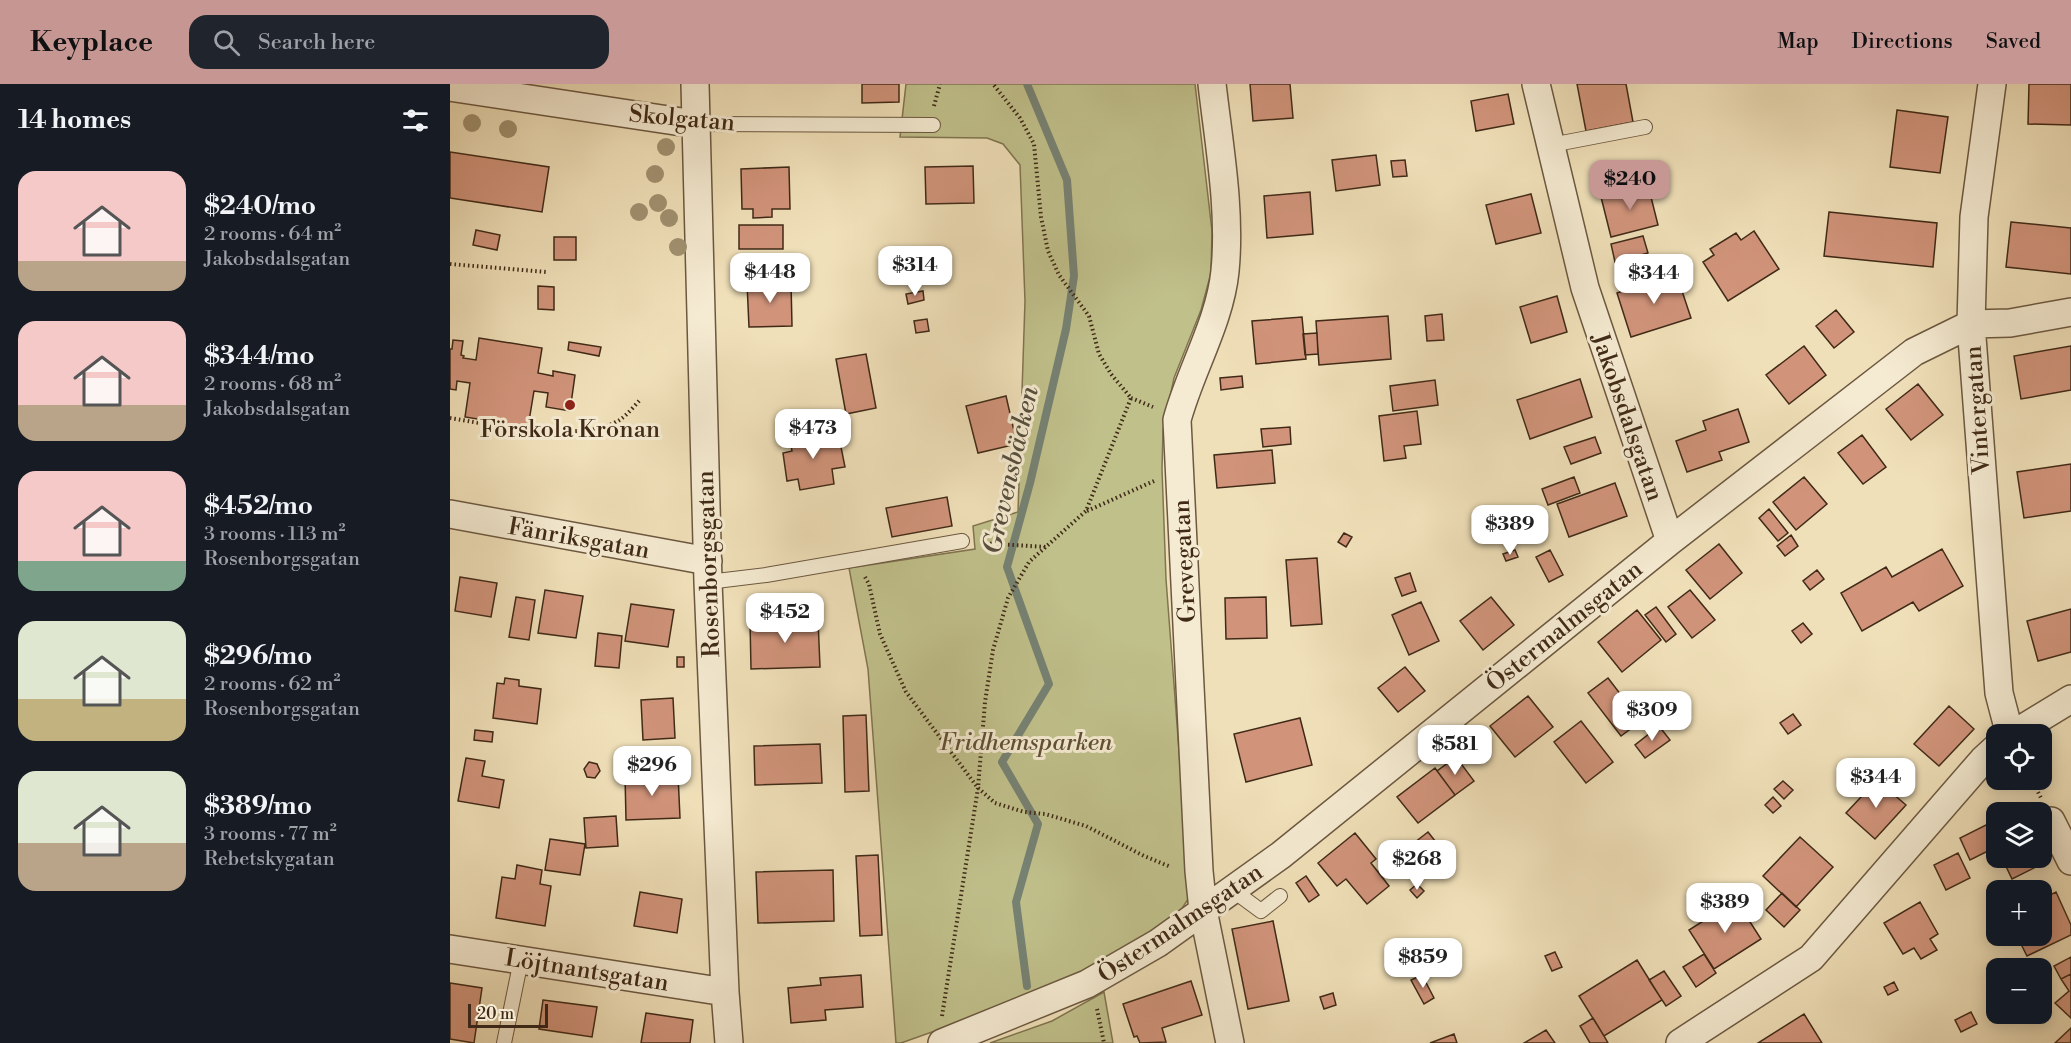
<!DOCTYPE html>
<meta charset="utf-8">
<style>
body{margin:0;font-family:"Libre Bodoni",serif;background:#20242c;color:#f1f3f6;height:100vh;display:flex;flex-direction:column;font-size:22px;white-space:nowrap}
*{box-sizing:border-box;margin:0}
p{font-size:20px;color:#9ea1a6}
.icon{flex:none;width:33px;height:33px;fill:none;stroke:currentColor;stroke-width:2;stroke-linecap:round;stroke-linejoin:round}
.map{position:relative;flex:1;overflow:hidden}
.drawer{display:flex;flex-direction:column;background:#171b24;width:450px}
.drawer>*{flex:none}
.buttons{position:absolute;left:1536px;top:640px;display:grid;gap:12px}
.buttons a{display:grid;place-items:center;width:66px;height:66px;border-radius:12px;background:#171b24;box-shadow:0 3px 15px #0003;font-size:30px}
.scale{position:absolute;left:18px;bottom:15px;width:80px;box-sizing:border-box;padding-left:6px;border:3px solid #402a17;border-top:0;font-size:16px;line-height:21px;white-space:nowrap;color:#402a17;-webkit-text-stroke:4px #f5ebd2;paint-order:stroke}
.price{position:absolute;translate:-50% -51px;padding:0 14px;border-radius:12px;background:#fff;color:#222;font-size:20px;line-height:39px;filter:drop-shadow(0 2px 3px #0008)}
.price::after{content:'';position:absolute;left:50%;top:36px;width:18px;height:14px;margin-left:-9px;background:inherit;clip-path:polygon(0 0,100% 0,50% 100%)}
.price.active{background:#c59692;color:#111}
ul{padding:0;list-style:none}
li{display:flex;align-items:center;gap:18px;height:150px;padding:0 18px}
li span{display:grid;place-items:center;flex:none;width:168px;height:120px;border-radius:18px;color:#555}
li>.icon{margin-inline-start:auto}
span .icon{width:72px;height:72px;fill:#fffc;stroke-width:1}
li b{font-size:26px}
h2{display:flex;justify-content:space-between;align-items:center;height:72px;padding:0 18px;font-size:26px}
header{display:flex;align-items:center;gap:36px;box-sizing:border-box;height:84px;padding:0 30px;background:#c59692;color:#111}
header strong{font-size:28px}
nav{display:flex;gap:33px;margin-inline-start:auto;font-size:21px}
.search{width:420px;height:54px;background:#20242c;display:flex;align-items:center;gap:15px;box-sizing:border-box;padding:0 21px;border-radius:18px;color:#9ea1a6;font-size:22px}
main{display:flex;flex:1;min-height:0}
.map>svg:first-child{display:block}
.green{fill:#c0c08b;stroke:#807551;stroke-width:1.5}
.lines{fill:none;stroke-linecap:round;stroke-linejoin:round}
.stream{stroke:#768273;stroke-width:8}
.building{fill:#d1947b;stroke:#402a17;stroke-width:1.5}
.service-casing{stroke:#6c5840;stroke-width:16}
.minor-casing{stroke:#6c5840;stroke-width:30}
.path{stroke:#402a17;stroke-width:4;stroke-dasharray:1.5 3;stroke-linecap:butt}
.service{stroke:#f5ebd2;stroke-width:14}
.minor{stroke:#f5ebd2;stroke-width:27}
.tree{fill:#a19170}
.poi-dot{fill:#8f2418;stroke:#f5ebd2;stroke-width:2}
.labels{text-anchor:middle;stroke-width:6;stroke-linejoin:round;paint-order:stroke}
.street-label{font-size:24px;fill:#402a17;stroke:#f5ebd2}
.poi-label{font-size:24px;fill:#402a17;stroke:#f5ebd2}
.park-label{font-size:24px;font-style:italic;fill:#605034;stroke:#f5ebd2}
.water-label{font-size:26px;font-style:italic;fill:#564f3e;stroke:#f5ebd2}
</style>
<header>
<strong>Keyplace</strong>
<div class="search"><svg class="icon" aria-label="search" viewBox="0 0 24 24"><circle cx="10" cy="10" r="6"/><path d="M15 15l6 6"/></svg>Search here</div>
<nav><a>Map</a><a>Directions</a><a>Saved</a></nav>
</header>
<main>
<section class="drawer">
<h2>14 homes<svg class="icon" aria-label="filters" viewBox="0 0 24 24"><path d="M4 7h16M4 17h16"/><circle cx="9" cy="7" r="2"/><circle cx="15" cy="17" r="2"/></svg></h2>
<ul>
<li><span style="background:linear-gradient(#f6c9c9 75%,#b9a48a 0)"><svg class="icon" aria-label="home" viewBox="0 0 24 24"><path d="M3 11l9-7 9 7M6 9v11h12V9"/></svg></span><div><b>$240/mo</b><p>2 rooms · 64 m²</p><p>Jakobsdalsgatan</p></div></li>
<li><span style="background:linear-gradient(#f6c9c9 70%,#b9a48a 0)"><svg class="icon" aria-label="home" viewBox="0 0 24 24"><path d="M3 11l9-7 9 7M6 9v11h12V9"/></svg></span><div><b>$344/mo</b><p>2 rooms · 68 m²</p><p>Jakobsdalsgatan</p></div></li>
<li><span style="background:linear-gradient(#f6c9c9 75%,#7fa58c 0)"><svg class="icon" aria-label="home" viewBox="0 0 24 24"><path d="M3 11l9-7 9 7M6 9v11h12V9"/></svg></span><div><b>$452/mo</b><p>3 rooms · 113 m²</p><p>Rosenborgsgatan</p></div></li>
<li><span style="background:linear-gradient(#dfe7d0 65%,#c2b280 0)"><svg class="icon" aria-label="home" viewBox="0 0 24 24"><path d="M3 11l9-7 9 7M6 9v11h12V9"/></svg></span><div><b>$296/mo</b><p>2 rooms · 62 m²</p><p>Rosenborgsgatan</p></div></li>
<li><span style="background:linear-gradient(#dfe7d0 60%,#b9a48a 0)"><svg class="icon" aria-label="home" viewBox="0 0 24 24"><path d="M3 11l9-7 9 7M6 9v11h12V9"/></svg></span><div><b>$389/mo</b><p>3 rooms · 77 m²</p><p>Rebetskygatan</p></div></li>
</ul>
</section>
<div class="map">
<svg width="1621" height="959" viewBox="0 0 1621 959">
<rect width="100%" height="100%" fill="#f0e0b9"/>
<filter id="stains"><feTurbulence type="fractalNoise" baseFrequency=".00333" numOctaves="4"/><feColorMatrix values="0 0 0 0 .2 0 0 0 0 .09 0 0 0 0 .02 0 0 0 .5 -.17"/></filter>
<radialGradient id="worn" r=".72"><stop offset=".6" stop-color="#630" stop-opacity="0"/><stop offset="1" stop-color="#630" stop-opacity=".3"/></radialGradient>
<path class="green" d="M456,0H745L762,147L761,189L751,226L724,294L713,346L712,385L716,495L740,812L724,837L629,892L530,931L451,959H446L418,585L399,484L525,465L523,442L568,428L575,217L570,81L553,60L537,54L450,53Z
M654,908L663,959H540L602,937Z"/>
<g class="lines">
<path class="stream" d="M577,902L566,818L588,740L552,678L599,600L557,483L580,399L616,245L624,192L617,96L577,0"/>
</g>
<path class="building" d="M412,0H449V18L412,19Z
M800,0H840L843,34L803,37Z
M1127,0H1176L1183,38L1136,47Z
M1579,0H1621V41L1578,40Z
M1058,10L1064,40L1026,47L1021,17Z
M1447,26L1498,33L1490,89L1440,83Z
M0,68L99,83L92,128L0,114Z
M926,71L930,101L886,107L882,76Z
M955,76L957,92L943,93L941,77Z
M523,82L524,119L476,120L475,83Z
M339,83L340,125H322V133L303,134V125H292L291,85Z
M1198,101L1208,141L1161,153L1151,113Z
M860,108L863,150L817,154L814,112Z
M1081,110L1091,149L1046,160L1036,121Z
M1379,128L1487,139L1483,183L1374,172Z
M1561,138L1621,144V190L1556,183Z
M289,141H333V165H289Z
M26,146L50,151L47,166L23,161Z
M1304,147L1329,185L1278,217L1253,178L1264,171L1260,165L1286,149L1291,156Z
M1193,152L1198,169L1165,178L1161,160Z
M104,153H126V176H104Z
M1226,189L1241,234L1181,253L1167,209Z
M341,198L342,242L299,243L297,199Z
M88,202L104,203V226L88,225Z
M473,207L474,216L458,220L456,210Z
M1107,212L1117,248L1081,259L1070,223Z
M1386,226L1404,248L1384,264L1366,242Z
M992,230L994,256L977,257L975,232Z
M938,232L941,275L869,281L866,237Z
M852,233L856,275L806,280L802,237Z
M477,235L479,247L466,249L464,237Z
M867,249L868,270L855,271L853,250Z
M29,254L92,264L88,289L103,292V287L125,291L120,327L96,323L98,309L84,307L78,343L15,333L20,299L7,297L6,306L0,305V265H2L3,256L13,257L11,271L14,272L13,274L26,276Z
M119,258L151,263L149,272L118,266Z
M1354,262L1376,291L1339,320L1316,291Z
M1621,262V306L1571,315L1564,272Z
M416,270L426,324L396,330L386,275Z
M792,292L793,303L771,306L770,294Z
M1130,295L1142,333L1080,355L1067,316Z
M985,296L988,321L943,327L940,302Z
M1468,300L1493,331L1461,356L1436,325Z
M556,312L567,360L528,369L516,322Z
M1288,325L1299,358L1269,368L1272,376L1237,388L1226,357L1256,346L1253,337Z
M967,327L971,360L954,362L956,374L934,377L929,332Z
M840,343L841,360L813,363L811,345Z
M375,345L377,360L390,358L395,383L382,385L384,400L350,406L348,395L337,397L333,369L342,367L339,351Z
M1412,351L1436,383L1413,400L1388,369Z
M1145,353L1151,369L1121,380L1114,363Z
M822,366L825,399L767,404L764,371Z
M1621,380V427L1574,434L1567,388Z
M1124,393L1130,409L1098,421L1092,405Z
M1354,393L1377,420L1346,446L1323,418Z
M1165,399L1177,432L1119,453L1107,420Z
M497,413L502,442L442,453L436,424Z
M1083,425L1086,434L1074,438L1070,430Z
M1319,425L1338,449L1328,457L1309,434Z
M894,449L902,453L896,463L888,458Z
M1341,451L1348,462L1335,472L1327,462Z
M1269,460L1292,489L1260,515L1236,486Z
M1492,465L1513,502L1469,527L1463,518L1412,547L1391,509L1436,483L1442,493Z
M1065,466L1068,473L1056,477L1053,470Z
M1100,466L1113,491L1099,498L1086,473Z
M867,474L872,540L841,542L836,476Z
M1367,486L1374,495L1360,506L1353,497Z
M960,489L966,507L952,512L945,494Z
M10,493L47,499L41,533L5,527Z
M95,506L133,512L126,554L88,549Z
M1240,506L1265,536L1242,554L1218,523Z
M66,513L85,516L79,556L59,553Z
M816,513L817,554L776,555L775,514Z
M1041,513L1064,541L1033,566L1010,537Z
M971,518L989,557L959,571L942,531Z
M181,520L224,526L218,563L175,557Z
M1206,523L1226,550L1216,558L1195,531Z
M1621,525V568L1588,577L1577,537Z
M1187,526L1211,556L1172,588L1148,558Z
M368,535L370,583L301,585L300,537Z
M1353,539L1362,550L1351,559L1342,547Z
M148,549L172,552L169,584L145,582Z
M227,573H234V583H227Z
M955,583L975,607L948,628L928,604Z
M55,594L69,596V602L91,605L87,640L43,634L47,599L54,600Z
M1158,594L1191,637L1171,652L1138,609Z
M1078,612L1103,643L1065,673L1040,642Z
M223,614L225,654L193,656L191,616Z
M1499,622L1524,645L1489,682L1464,660Z
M1343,630L1351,641L1338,650L1330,639Z
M416,631L419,707L395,708L393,632Z
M850,634L862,681L796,698L784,650Z
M1131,637L1163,678L1136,699L1104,658Z
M1209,642L1220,656L1195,674L1185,661Z
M25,646L43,648L42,658L24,656Z
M370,660L372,699L305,701L304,662Z
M1006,673L1024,697L1005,711L987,687Z
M16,674L35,677L32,692L54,696L49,724L8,717Z
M139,678L147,680L150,687L145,694L137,693L134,685Z
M985,684L1005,711L968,739L947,713Z
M228,690L230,734L176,736L175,691Z
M1427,696L1456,721L1425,755L1396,729Z
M1333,697L1343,706L1334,715L1324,705Z
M1323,713L1331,722L1323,729L1315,721Z
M166,732L168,762L136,764L134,734Z
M1546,736V763L1520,776L1510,754Z
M978,748L1000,776L983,790L960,762Z
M905,749L926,775L921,779L939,802L917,820L896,795L887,802L868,779Z
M1350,753L1383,783L1346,823L1313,792Z
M100,755L135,760L130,791L95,786Z
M1508,769L1520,794L1496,806L1484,781Z
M428,771L432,851L410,852L406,772Z
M1552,774H1589L1592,780L1562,795Z
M67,781L92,786L90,800L101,802L95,842L46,834L52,793L65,795Z
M383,786L384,837L308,839L306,788Z
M856,792L869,811L859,818L846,799Z
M967,800L974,807L967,814L960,806Z
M190,808L232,815L227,849L184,842Z
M1606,808L1621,841V851L1577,872L1567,852H1592V815Z
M1332,809L1350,826L1334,843L1316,826Z
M1286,816L1311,855L1264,885L1239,846Z
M1470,818L1488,850L1480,855L1487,866L1471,875L1464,864L1453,870L1434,839Z
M823,837L839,917L798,925L782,845Z
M1105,868L1112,883L1102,887L1095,872Z
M1254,870L1266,889L1246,903L1233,883Z
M1621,873V890L1611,895L1604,882Z
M1187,876L1212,916L1154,952L1129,912Z
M1214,887L1231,912L1216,922L1199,896Z
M1621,890V934L1605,919L1619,907L1611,895Z
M411,891L413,923L375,926L376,936L341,939L338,904L371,901L370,894Z
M972,891L984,914L974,920L961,896Z
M741,897L752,931L712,944L716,958L690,959L687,952L684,953L673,920Z
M1444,898L1448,906L1438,911L1434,903Z
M0,899L32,904L24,959L0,955Z
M883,909L886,921L874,925L870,913Z
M93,916L147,923L142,953L89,945Z
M1521,928L1527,940L1511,948L1505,936Z
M196,929L243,936L240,959H191Z
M1354,930L1372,959H1308Z
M1143,934L1154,952L1158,959H1140L1130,942Z
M1621,944V959H1605Z
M1096,946L1105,959H1074Z
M1004,950L1007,959H980Z"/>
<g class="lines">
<defs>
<path id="service" d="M245,40L483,41
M1101,61L1195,43
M258,498L316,491L512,457
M788,802L792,813L811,827L830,812
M54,959L71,876"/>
<path id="minor" d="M245,0L258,498L275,908L279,959
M762,0C769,61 781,126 775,187C770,238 740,287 727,336L749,787L753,826L780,959
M1086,0L1135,204L1220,457
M1542,0L1524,133L1521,240L1549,609L1560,651
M0,3L245,40
M0,430L258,477
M1562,651L1621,615
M1601,737L1621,777
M0,865L275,908
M492,959L637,900L708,859L831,771L1220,457L1464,268L1521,240L1560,239L1621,228
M1230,959L1361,874L1533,676L1546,664"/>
</defs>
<use href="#service" class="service-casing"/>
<use href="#minor" class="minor-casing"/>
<path class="path" d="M484,22L490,0
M0,180L96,188
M681,314L703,323
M0,334C42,341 135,360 171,335C178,330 185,321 191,315
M637,427L704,397
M531,459L596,463
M415,493L419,500L430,550L456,608L528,704L545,719L574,728L595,730L636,742L694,772L721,783
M1582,696L1591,714
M647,925L654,959
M492,932L528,704L535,618L543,566L558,514L579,478L636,427L681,314L661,290L649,270L639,232L609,191L598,167L591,133L584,60L570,34L543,0"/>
<use href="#service" class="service"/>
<use href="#minor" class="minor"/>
</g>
<g class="tree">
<circle cx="22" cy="39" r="9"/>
<circle cx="58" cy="45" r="9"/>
<circle cx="216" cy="63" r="9"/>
<circle cx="205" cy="90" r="9"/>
<circle cx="208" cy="119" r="9"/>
<circle cx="189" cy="128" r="9"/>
<circle cx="219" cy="134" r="9"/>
<circle cx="228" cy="163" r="9"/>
</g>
<circle class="poi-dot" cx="120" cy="321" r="6"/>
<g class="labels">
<g class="street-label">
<text transform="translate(232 34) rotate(5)" y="8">Skolgatan</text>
<text transform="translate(1527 326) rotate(-94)" y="8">Vintergatan</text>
<text transform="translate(1178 333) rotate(71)" y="8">Jakobsdalsgatan</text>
<text transform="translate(129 454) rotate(10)" y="8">Fänriksgatan</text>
<text transform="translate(734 477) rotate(-93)" y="8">Grevegatan</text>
<text transform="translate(258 480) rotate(-92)" y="8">Rosenborgsgatan</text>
<text transform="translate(1114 542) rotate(-39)" y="8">Östermalmsgatan</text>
<text transform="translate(730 839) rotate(-34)" y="8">Östermalmsgatan</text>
<text transform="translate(137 886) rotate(9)" y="8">Löjtnantsgatan</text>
</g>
<g class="poi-label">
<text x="120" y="353">Förskola Kronan</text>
</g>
<g class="park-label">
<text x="576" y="666">Fridhemsparken</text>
</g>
<g class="water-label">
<text transform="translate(560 386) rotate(-77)" y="9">Grevensbäcken</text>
</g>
</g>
<rect width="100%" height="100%" filter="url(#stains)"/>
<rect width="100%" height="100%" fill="url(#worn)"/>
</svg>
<div class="buttons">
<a><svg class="icon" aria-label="locate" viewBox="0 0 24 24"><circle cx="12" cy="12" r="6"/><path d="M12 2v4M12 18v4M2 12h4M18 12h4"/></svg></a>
<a><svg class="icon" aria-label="layers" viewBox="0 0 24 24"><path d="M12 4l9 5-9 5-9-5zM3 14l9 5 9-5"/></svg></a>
<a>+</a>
<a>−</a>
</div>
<div class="scale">20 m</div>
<b class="price active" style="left:1180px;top:127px">$240</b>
<b class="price" style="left:465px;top:213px">$314</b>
<b class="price" style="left:320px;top:220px">$448</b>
<b class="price" style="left:1204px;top:221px">$344</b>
<b class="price" style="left:363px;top:376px">$473</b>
<b class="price" style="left:1060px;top:472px">$389</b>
<b class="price" style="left:335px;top:560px">$452</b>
<b class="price" style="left:1202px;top:658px">$309</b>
<b class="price" style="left:1005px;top:692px">$581</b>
<b class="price" style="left:202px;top:713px">$296</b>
<b class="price" style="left:1426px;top:725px">$344</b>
<b class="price" style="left:967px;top:807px">$268</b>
<b class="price" style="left:1275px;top:850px">$389</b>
<b class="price" style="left:973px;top:905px">$859</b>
</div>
</main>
